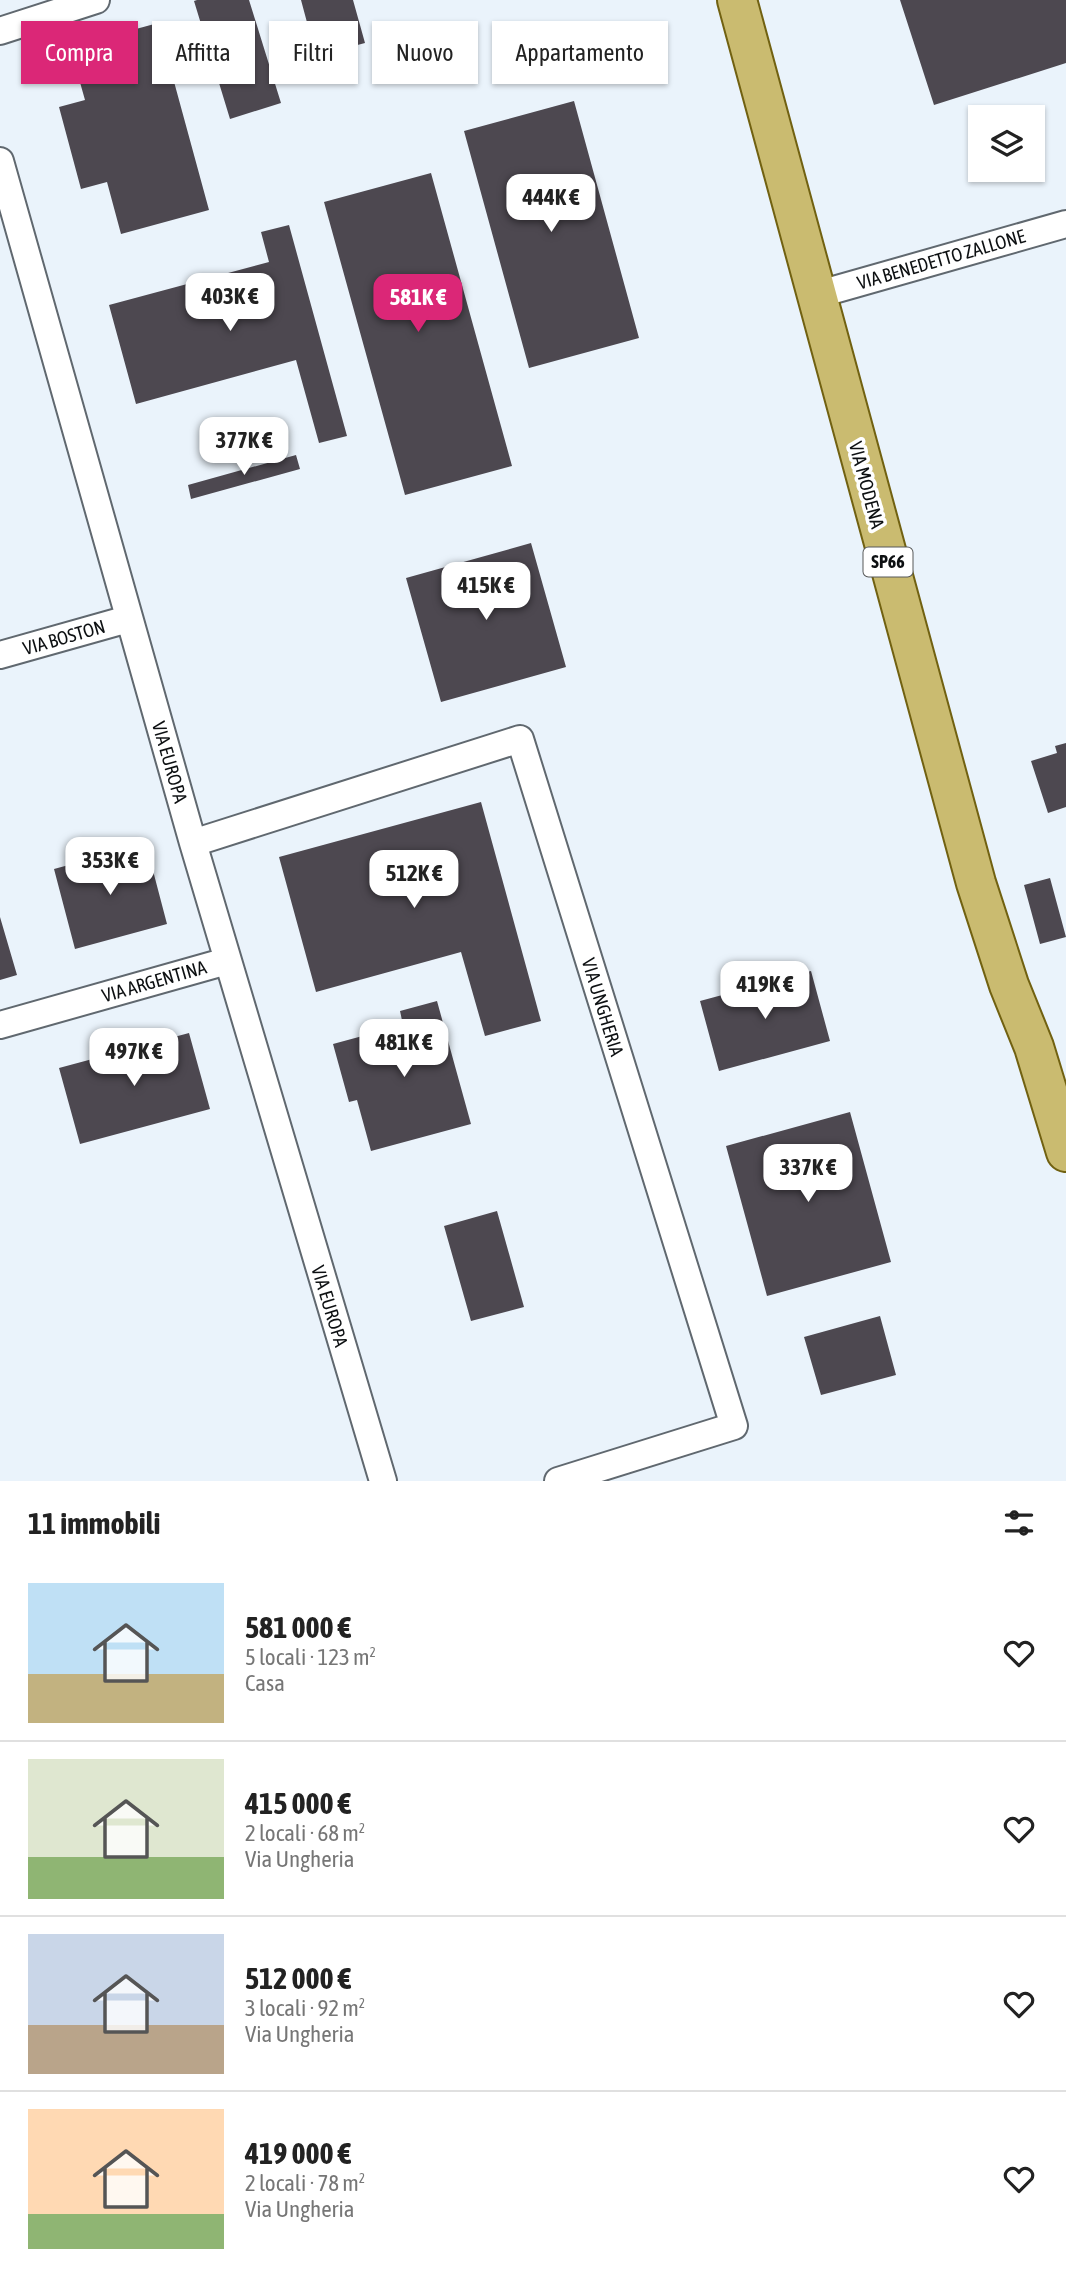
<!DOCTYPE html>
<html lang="it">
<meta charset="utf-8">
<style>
body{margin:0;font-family:"Asap Condensed",sans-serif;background:#f6f6f6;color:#222;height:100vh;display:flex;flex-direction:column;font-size:26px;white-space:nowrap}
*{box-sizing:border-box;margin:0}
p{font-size:23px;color:#767676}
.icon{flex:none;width:38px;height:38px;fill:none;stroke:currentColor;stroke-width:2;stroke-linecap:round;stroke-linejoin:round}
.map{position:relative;height:1481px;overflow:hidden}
.side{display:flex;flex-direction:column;background:#fff;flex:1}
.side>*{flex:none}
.hud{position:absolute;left:21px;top:21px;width:700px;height:63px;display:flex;gap:14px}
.fabs{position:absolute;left:968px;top:105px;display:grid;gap:14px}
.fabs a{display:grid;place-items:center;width:77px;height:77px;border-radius:0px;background:#fff;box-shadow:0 2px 5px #0004;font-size:35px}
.price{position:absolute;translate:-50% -60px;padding:0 16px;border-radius:14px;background:#fff;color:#222;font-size:23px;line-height:46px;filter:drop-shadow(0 2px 4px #0008)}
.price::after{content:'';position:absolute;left:50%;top:42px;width:21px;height:16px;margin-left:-10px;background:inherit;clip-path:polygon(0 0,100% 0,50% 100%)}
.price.current{background:#db2777;color:#fff}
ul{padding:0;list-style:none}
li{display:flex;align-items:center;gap:21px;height:175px;padding:0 28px}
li+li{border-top:2px solid #e0e0e0}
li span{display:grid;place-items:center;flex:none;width:196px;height:140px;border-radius:0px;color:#555}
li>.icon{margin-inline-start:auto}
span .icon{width:84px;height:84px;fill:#fffc;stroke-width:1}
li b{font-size:30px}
h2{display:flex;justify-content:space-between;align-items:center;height:84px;padding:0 28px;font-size:30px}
.chip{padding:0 24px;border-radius:0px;background:#fff;box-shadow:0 2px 5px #0004;font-size:24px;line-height:63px}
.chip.current{background:#db2777;color:#fff}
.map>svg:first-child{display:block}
.building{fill:#4d4850}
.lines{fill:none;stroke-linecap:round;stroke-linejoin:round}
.minor-casing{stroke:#60686f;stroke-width:30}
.primary-casing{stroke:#716111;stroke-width:42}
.minor{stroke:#fff;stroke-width:26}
.primary{stroke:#cabb70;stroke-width:38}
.labels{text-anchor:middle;stroke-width:7;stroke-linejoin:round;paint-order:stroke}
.shield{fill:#fff;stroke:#565859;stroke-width:2}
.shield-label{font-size:18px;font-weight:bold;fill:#0d1012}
.street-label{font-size:19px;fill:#0d1012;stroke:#fff}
</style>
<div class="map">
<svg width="1066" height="1481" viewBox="0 0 1066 1481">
<rect width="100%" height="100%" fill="#eaf3fb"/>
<path class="building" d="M197,0H249L281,103L230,119L194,1Z
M301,0H353L365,43L316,56Z
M900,0H1066V63L934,105Z
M158,23L209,210L121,234L107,182L81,189L59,107L85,100L70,47Z
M574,101L639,338L529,368L464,131Z
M431,173L512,466L405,495L324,202Z
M289,225L347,436L319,443L296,360L136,404L109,305L269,262L261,232Z
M296,455L300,469L191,499L188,485Z
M531,543L566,667L441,702L406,578Z
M1066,743V807L1048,813L1031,761L1057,753L1055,746Z
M481,802L541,1021L485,1036L461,952L316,992L279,857Z
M146,844L167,924L75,949L54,869Z
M1050,878L1066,937L1040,944L1024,885Z
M0,917L17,975L0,980Z
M811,971L830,1041L719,1071L700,1001Z
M437,1001L471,1124L371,1151L357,1100L349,1102L333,1044L403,1025L400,1011Z
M189,1033L210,1109L80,1144L59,1068Z
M850,1112L891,1262L767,1296L726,1146Z
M497,1211L524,1307L471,1321L444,1226Z
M880,1316L896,1375L821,1395L804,1337Z"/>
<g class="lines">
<defs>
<path id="minor" d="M0,31L96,0
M0,161L193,843L383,1481
M816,295L1066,224
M0,655L128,619
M193,843L520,739L734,1426L558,1481
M0,1025L227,961"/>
<path id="primary" d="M737,0L976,883L1009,985L1034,1047L1066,1152"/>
</defs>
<use href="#minor" class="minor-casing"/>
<use href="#primary" class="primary-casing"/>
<use href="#minor" class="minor"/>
<use href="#primary" class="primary"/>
</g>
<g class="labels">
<rect class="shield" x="863.5" y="547.5" width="49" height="29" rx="5"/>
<g class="shield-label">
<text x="888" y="568">SP66</text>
</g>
<g class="street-label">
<text transform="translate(941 259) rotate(-16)" y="7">VIA BENEDETTO ZALLONE</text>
<text transform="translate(867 485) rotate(75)" y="7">VIA MODENA</text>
<text transform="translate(64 637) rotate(-16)" y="7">VIA BOSTON</text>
<text transform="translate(170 762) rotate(74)" y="7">VIA EUROPA</text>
<text transform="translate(154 981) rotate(-16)" y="7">VIA ARGENTINA</text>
<text transform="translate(603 1007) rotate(73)" y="7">VIA UNGHERIA</text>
<text transform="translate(330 1306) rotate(73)" y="7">VIA EUROPA</text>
</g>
</g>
</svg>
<div class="fabs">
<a><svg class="icon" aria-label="layers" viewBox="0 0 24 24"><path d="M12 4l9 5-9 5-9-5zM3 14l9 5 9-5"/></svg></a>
</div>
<b class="price" style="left:551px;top:234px">444K €</b>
<b class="price" style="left:230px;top:333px">403K €</b>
<b class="price current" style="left:418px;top:334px">581K €</b>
<b class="price" style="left:244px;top:477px">377K €</b>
<b class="price" style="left:486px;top:622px">415K €</b>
<b class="price" style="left:110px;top:897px">353K €</b>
<b class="price" style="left:414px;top:910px">512K €</b>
<b class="price" style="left:765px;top:1021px">419K €</b>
<b class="price" style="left:404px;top:1079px">481K €</b>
<b class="price" style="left:134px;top:1088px">497K €</b>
<b class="price" style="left:808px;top:1204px">337K €</b>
<div class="hud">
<a class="chip current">Compra</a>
<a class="chip">Affitta</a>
<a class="chip">Filtri</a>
<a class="chip">Nuovo</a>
<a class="chip">Appartamento</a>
</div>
</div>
<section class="side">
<h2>11 immobili<svg class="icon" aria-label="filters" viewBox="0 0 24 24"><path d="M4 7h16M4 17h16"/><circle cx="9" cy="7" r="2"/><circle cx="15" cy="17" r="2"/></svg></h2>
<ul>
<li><span style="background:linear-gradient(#bfe0f5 65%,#c2b280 0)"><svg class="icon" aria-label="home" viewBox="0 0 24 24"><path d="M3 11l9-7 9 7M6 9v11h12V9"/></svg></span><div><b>581 000 €</b><p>5 locali · 123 m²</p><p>Casa</p></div><svg class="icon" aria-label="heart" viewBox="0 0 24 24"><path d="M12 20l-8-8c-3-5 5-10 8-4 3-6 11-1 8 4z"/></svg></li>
<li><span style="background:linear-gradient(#dfe7d0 70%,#8fb573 0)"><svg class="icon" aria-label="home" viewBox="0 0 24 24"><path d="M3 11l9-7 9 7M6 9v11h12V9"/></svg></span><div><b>415 000 €</b><p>2 locali · 68 m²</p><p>Via Ungheria</p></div><svg class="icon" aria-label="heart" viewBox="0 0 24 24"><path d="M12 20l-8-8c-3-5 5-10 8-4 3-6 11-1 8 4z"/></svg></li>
<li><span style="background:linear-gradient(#c9d6e8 65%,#b9a48a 0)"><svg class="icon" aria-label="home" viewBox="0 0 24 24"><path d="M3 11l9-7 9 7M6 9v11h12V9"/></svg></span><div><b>512 000 €</b><p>3 locali · 92 m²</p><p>Via Ungheria</p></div><svg class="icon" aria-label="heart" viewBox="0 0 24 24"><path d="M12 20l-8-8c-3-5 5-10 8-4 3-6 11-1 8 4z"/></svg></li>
<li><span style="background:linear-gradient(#ffd9b3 75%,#8fb573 0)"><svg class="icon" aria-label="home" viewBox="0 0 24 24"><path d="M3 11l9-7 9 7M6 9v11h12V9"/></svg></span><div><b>419 000 €</b><p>2 locali · 78 m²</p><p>Via Ungheria</p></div><svg class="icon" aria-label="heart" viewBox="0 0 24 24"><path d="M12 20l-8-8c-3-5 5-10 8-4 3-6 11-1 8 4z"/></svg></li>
</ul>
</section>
